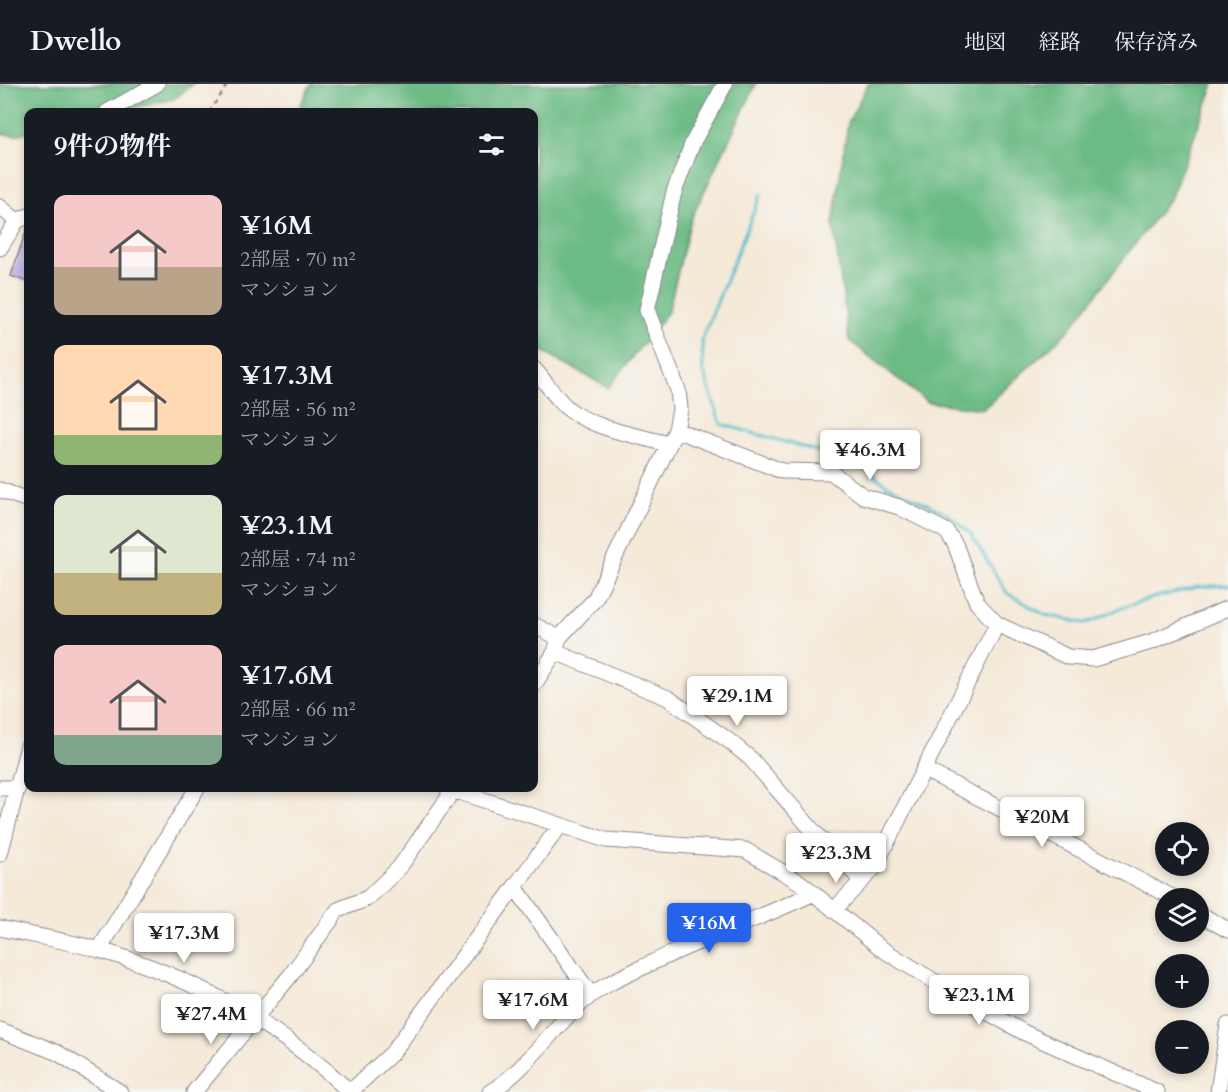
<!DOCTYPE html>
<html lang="ja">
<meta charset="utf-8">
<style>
body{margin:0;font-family:Cardo,"Noto Serif JP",serif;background:#242831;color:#f1f3f6;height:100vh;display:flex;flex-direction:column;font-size:22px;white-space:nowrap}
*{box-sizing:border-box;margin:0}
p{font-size:20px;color:#9ea1a6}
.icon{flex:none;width:33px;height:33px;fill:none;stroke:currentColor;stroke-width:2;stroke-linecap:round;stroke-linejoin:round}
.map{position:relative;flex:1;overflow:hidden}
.panel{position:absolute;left:24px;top:24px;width:514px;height:684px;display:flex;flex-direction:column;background:#171b24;border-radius:12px;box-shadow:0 3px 9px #0003}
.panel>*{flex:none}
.buttons{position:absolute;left:1155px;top:738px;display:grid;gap:12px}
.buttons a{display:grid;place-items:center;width:54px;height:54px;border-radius:50%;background:#171b24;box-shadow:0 3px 9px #0003;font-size:30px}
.price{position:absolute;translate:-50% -51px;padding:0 14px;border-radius:6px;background:#fff;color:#222;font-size:20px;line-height:39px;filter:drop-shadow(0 2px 3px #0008)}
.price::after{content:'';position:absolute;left:50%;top:36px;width:18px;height:14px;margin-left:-9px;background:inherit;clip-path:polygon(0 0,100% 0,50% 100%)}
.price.on{background:#2563eb;color:#fff}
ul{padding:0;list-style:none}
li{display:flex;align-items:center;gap:18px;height:150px;padding:0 30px}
li span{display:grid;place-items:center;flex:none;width:168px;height:120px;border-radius:12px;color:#555}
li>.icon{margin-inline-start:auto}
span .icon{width:72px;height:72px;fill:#fffc;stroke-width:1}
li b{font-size:26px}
h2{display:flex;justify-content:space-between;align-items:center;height:72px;padding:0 30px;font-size:26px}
header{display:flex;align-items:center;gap:36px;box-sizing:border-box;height:84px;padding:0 30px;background:#171b24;border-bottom:2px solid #363941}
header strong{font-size:28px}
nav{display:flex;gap:33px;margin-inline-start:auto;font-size:21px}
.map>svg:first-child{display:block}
.forest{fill:#6cbb84;stroke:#476e60;stroke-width:1.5}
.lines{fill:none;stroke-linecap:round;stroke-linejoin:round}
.stream{stroke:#51bdca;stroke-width:3}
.building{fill:#a8a0dc}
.minor-casing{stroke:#8c868a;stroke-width:17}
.path{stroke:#8c868a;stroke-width:2;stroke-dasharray:4.5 4.5;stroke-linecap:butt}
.minor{stroke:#fff;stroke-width:15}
</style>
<header>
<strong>Dwello</strong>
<nav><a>地図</a><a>経路</a><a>保存済み</a></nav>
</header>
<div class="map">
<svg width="1228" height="1008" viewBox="0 0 1228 1008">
<rect width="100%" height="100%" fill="#f6f6f2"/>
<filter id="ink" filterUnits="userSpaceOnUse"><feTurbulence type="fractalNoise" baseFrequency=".0167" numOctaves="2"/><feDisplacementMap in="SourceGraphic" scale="12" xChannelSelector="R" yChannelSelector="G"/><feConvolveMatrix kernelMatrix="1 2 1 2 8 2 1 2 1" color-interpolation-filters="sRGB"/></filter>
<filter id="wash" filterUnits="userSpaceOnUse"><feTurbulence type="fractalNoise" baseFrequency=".008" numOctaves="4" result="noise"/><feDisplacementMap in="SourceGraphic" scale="24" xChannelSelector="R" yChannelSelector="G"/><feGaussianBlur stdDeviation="1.35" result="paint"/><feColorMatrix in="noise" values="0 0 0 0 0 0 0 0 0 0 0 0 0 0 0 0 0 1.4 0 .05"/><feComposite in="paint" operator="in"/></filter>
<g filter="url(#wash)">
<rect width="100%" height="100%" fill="#f5e9d8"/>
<path class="forest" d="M0,0H193L174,15L114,28H28V48L16,51L0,50Z
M311,0H756L691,135L668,228L608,304L534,262V28H297Z
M868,0H1214L1171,113L1069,246L983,325L927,318L849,256L833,140L848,39Z"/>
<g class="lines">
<path class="stream" d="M761,110L702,255L703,286L721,340L856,378L887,401L948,430L971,450L1007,509L1045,531L1085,539L1093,537L1118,525L1152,514L1198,503L1228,501"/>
</g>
<g id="blocks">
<path class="building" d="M27,144H28V198L11,192Z"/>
</g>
</g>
<g filter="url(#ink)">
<use href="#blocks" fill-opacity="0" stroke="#8c868a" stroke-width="1.5"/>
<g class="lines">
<defs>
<path id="minor" d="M107,28L157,0
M0,123L17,137
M0,164L17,137L28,132
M534,285C545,297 555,313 567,324C593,345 636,351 667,360
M676,346L782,387L831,388L863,412L899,423L946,447L955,460L977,519L997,540L1068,573L1093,575L1151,558L1228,524
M0,406L28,416
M534,541L559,554
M555,568L668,614L729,657L751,675L814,748L862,797
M534,601L555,568L559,554L595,515L676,346L680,325L678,306L647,226L674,108L693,58L725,0
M925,686L1174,814
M0,704H18
M447,704L606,756L745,766L801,799L882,865L953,909L1025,949L1157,1008
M0,770L28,662
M515,803L591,911
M834,826L874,784L997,540
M1198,829L1228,846
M0,844C34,852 69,857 103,867C194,894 281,942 350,1008
M99,866L197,704
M0,946L58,969L120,1008
M194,1008L290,892L338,826L368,814L399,784L455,704
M350,1008L392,969L559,743
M490,1008C528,985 551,944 585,916C601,902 622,893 641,884C697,856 757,836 814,809
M1218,1008L1228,941"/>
</defs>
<use href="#minor" class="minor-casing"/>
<path class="path" d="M209,28L228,0"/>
<use href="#minor" class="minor"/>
</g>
</g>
</svg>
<div class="buttons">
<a><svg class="icon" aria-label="locate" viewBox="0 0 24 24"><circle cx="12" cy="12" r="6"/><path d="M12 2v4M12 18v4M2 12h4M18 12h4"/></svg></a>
<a><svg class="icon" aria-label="layers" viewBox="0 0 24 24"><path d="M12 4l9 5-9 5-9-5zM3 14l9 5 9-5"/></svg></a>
<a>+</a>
<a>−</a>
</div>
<b class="price" style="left:870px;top:397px">¥46.3M</b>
<b class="price" style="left:737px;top:643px">¥29.1M</b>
<b class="price" style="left:1042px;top:764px">¥20M</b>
<b class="price" style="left:836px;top:800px">¥23.3M</b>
<b class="price on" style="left:709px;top:870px">¥16M</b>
<b class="price" style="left:184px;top:880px">¥17.3M</b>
<b class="price" style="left:979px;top:942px">¥23.1M</b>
<b class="price" style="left:533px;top:947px">¥17.6M</b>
<b class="price" style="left:211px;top:961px">¥27.4M</b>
<section class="panel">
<h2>9件の物件<svg class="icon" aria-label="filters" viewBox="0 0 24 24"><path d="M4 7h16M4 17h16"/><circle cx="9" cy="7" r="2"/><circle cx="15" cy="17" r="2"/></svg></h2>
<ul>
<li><span style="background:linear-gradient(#f6c9c9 60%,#b9a48a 0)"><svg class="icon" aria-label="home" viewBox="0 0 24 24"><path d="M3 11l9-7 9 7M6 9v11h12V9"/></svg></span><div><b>¥16M</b><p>2部屋 · 70 m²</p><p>マンション</p></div></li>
<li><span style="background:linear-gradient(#ffd9b3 75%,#8fb573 0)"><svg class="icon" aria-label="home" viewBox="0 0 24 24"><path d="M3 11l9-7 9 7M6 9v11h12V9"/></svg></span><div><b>¥17.3M</b><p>2部屋 · 56 m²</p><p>マンション</p></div></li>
<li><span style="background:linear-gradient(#dfe7d0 65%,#c2b280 0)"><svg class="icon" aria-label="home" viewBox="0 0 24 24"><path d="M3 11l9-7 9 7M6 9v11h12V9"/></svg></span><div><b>¥23.1M</b><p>2部屋 · 74 m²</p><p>マンション</p></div></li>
<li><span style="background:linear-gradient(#f6c9c9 75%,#7fa58c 0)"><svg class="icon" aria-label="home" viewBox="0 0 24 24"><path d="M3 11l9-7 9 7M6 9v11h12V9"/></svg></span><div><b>¥17.6M</b><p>2部屋 · 66 m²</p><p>マンション</p></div></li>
</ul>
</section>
</div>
